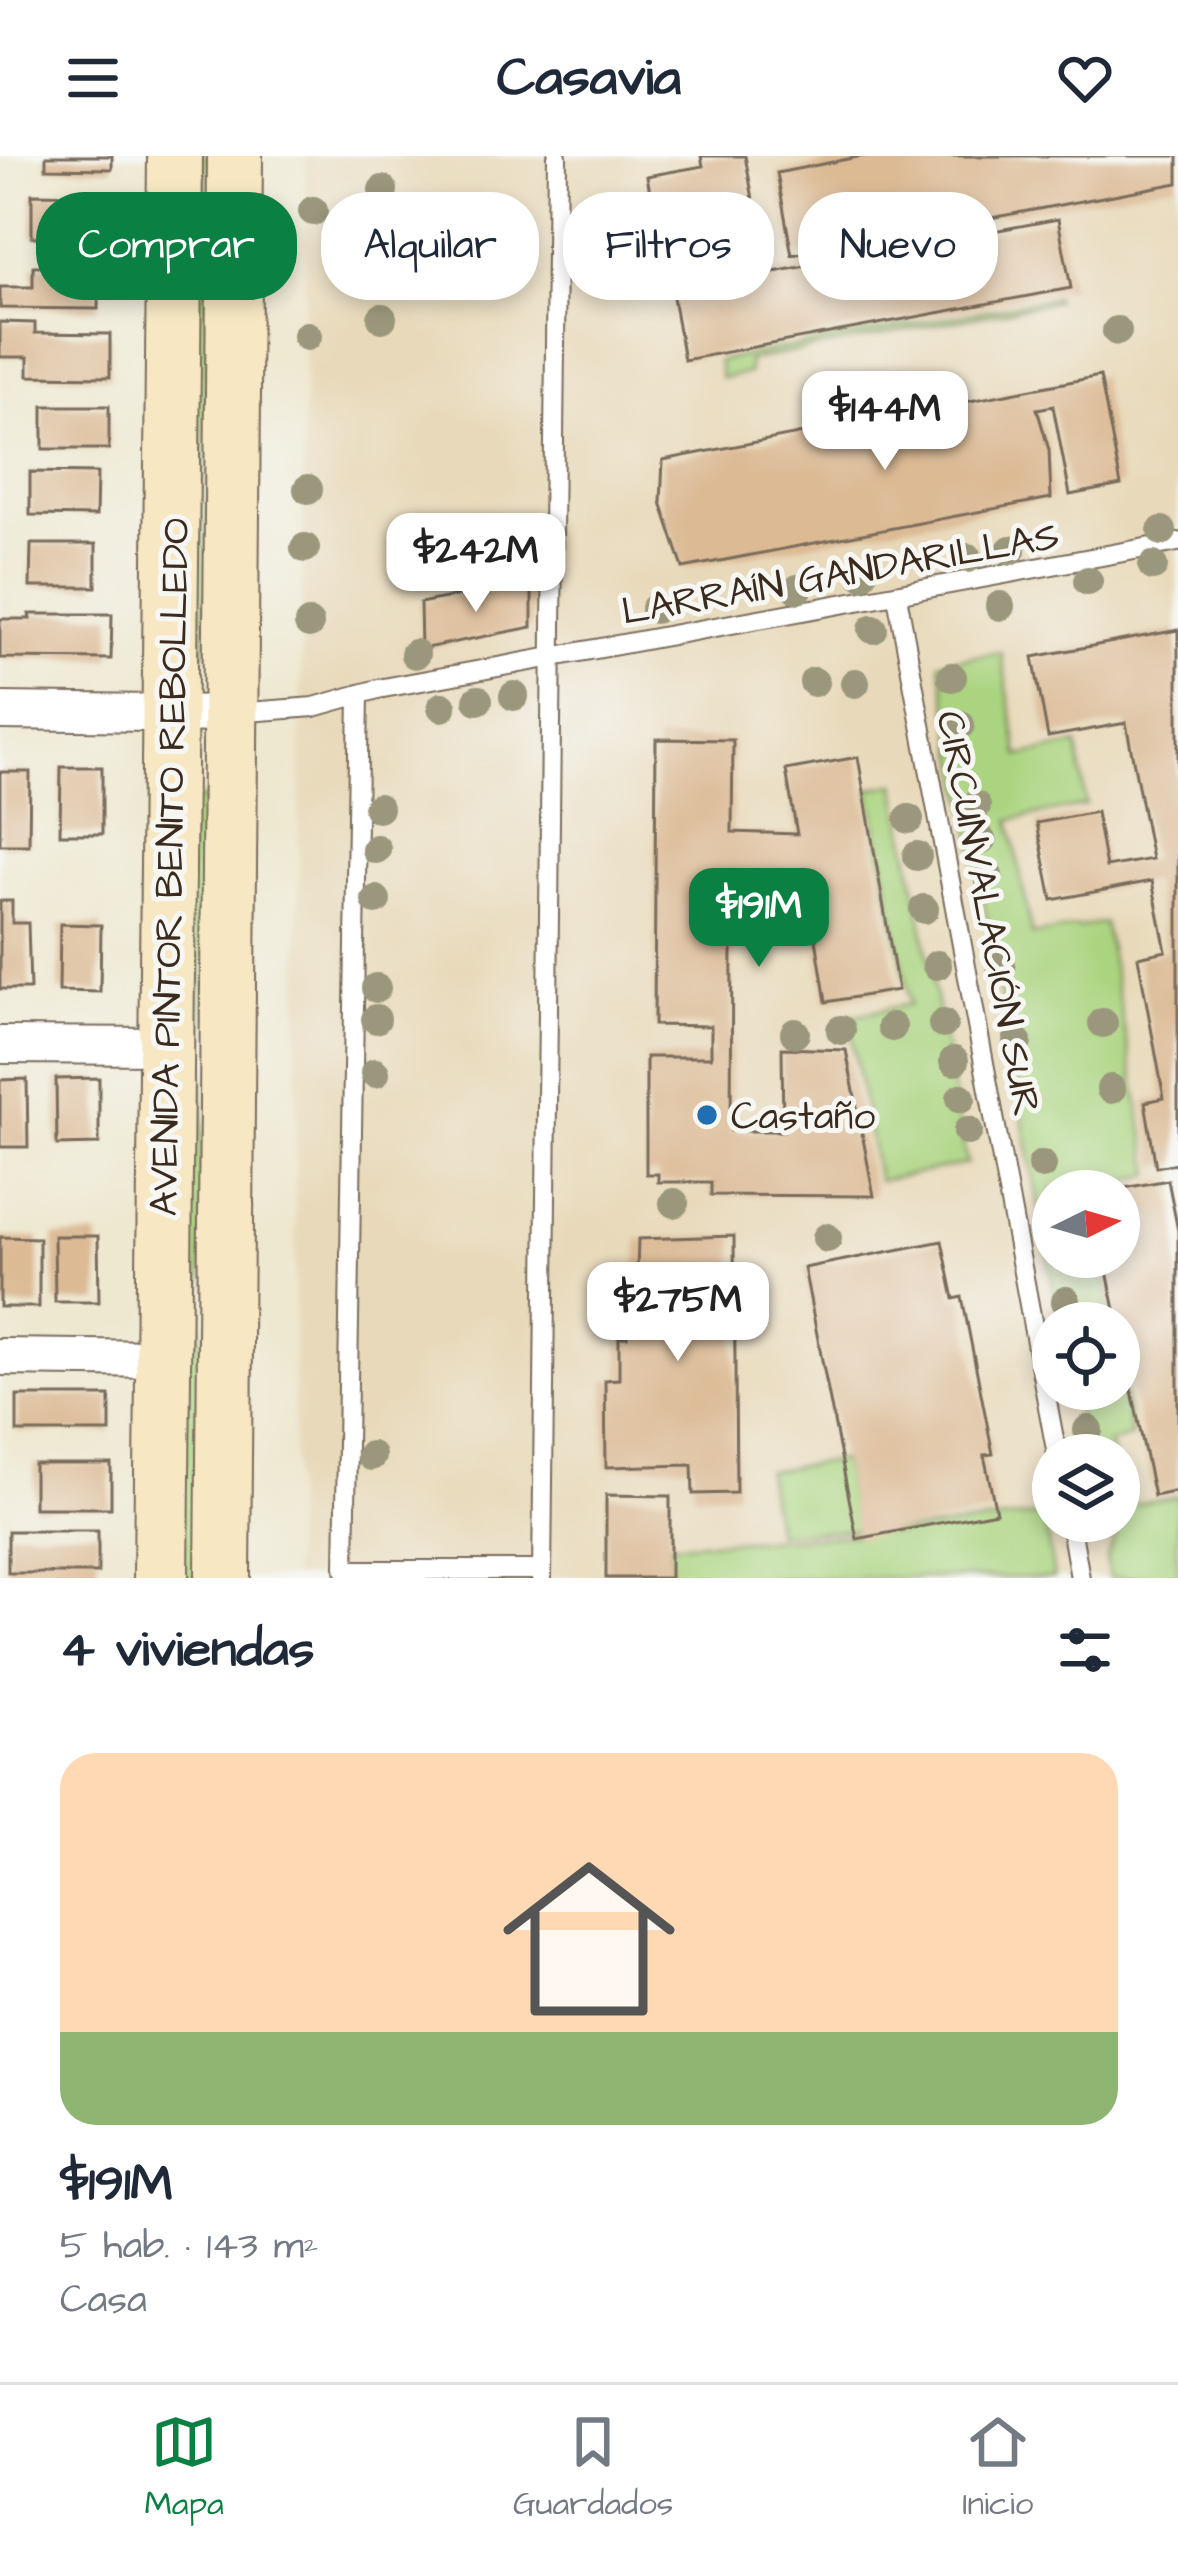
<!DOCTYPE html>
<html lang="es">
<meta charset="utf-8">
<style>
body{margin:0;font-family:"Architects Daughter",sans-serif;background:#f2f2f3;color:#1f2937;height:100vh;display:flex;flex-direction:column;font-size:45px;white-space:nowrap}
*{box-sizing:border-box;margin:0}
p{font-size:39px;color:#747a83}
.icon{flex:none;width:66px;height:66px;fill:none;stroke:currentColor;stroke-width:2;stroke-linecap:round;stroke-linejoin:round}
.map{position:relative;height:1422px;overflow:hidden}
.sheet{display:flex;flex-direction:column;background:#fff;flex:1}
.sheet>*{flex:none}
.hud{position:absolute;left:36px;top:36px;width:1107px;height:108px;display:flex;gap:24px}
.needle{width:78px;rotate:85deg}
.fabs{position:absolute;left:1032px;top:1014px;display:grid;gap:24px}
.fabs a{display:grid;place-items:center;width:108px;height:108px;border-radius:50%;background:#fff;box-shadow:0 6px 18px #0003;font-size:60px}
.price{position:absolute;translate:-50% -102px;padding:0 27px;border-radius:24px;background:#fff;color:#222;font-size:39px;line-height:78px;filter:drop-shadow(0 3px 6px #0008)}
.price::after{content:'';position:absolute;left:50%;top:72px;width:36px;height:27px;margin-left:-18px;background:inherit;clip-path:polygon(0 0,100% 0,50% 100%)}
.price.on{background:#0b8043;color:#fff}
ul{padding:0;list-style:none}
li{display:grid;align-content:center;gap:24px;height:636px;padding:0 60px}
li span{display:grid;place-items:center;height:372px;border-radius:36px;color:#555}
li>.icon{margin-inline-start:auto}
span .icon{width:216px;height:216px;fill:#fffc;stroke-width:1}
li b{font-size:51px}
h2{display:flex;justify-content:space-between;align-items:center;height:144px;padding:0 60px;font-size:51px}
.tag{padding:0 42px;border-radius:48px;background:#fff;box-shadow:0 6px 18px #0003;font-size:42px;line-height:108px}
.tag.on{background:#0b8043;color:#fff}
header{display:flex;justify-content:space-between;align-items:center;height:156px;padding:0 60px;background:#fff;font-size:54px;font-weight:800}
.dock{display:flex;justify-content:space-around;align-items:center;height:168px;border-top:3px solid #e0e1e3;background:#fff;font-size:33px;color:#747a83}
.dock a{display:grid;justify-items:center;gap:6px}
.dock .on{color:#0b8043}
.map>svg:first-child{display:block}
.built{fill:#e8d9ba;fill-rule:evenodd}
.green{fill:#aad47f;stroke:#727f4e;stroke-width:3}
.building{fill:#dcba94}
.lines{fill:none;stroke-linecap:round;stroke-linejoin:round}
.lane-casing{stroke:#7a6c5c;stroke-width:22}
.street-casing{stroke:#7a6c5c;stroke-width:40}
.secondary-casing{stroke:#7a6c5c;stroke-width:58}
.lane{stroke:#fff;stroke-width:18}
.street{stroke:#fff;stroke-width:36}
.secondary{stroke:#f7e8c3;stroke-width:54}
.tree{fill:#9b977b}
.poi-dot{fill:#1f6fb2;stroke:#f6f6f2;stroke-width:4.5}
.labels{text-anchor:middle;stroke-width:10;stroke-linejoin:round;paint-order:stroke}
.street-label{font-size:39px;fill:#3b2a1e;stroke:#f6f6f2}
.poi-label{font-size:39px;fill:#3b2a1e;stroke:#f6f6f2;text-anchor:start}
</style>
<header><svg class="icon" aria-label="menu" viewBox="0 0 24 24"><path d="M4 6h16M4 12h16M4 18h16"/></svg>Casavia<svg class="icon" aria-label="heart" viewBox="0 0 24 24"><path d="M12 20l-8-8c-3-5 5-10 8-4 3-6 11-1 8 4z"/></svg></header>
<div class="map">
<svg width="1178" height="1422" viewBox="0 0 1178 1422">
<rect width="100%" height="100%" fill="#f6f6f2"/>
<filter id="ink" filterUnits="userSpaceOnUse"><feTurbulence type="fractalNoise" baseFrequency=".00833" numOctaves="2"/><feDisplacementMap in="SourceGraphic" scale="24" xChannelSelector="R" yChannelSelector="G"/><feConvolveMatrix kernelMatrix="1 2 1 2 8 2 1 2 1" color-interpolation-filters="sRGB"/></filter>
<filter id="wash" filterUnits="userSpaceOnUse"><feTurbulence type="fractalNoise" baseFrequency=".004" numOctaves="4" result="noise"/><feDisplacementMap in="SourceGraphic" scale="48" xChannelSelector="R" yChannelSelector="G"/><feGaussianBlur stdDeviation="2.7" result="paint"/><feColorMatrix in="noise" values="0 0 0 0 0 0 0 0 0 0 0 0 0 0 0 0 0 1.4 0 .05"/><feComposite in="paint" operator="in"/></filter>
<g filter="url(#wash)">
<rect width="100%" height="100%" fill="#eee8d0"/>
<path class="built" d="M306,0H1178V1422H292ZM1053,1035H1119V1101H1053ZM1053,1167H1119V1233H1053ZM1053,1299H1119V1365H1053Z"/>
<path class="green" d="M183,0H208L205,497L178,500Z
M1055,141L1056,145L748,205L749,217L721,222L718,205Z
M1001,496L1019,600L1077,589L1086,649L1010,664L1032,779L1104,767L1152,1018L1091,1035H1053V1101H1102L1112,1167H1060L940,506Z
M896,628L967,1008L878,1025L848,861L910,848L870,633Z
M207,641L198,1422H180L187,646Z
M1119,1208L1131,1281L1109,1287L1112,1299H1085L1072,1233H1119Z
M842,1304L857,1374L776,1377L766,1315Z
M1178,1340V1422H1109L1106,1403L1129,1349Z
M1044,1359L1054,1422H670V1388L896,1377Z"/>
<g id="blocks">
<path class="building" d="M46,0H112V13L46,12Z
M701,0H745L766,113L668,130L647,20L703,10Z
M863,0H1178V27L792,99L777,17Z
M32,38L97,39V82L32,81Z
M1058,63L1071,132L684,204L672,135Z
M33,110H99L98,153L0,152V131H33Z
M0,166L35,167V177L110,178V221L28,220V201H0Z
M1100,220L1121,329L1070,339L1053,250L1048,251L1037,253L1049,294L1051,342L683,412L661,346L663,304Z
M43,250H109V293H43Z
M30,316L97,317L96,360L30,359Z
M31,388H96V431H30Z
M532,425V471L421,493L420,447Z
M29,458H112L111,503L0,502V463H30Z
M1178,474V1007L1156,1011L1145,946L1164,942L1138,801L1166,795L1152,725L1052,744L1037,667L1096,656L1106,711L1152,703L1126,567L1048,581L1033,501Z
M656,583L733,584L732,676L797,678L786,614L858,601L898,834L826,846L816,783L732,780L731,975H783L782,892L846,894L874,1040L711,1039V1026H658V1018H646V901H711V870L654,869Z
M61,611H102V678H60Z
M0,616H30L29,689H0Z
M0,745H12V767H28L30,833H0Z
M60,768L101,769L100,836L59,835Z
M99,922V988L57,989L56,923Z
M27,923L28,991H0V924Z
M1168,1024L1178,1075V1335L1154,1340L1104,1101H1119V1033Z
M54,1080H98L99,1146H55Z
M734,1080L736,1337L693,1338L692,1309L606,1311L605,1224L619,1223V1181H627V1115H637L638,1083Z
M0,1081L39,1082V1151H0Z
M942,1085L954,1143L962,1141L993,1298L984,1299L996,1356L857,1383L804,1112Z
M17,1240H110V1276H17Z
M34,1308H111V1352H34Z
M606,1339L670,1340V1422H606Z
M8,1375H98V1417H8Z"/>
</g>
</g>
<g filter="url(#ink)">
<use href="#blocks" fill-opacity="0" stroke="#7a6c5c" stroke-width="3"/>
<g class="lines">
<defs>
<path id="lane" d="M897,440L1057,1299
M359,538L345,1414H542
M233,557L314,551L378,533L1178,386
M1070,1365L1080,1422
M542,1422L557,0"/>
<path id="street" d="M0,555L231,558
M0,889L166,890
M0,1201L163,1203"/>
<path id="secondary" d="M161,1422L175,0
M223,1422L235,0"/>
</defs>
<use href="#lane" class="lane-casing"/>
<use href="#street" class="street-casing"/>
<use href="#secondary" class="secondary-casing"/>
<use href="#lane" class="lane"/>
<use href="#street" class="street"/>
<use href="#secondary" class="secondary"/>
</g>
<g class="tree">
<circle cx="383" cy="34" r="15"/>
<circle cx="313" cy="55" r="15"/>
<circle cx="384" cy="72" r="15"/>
<circle cx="383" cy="111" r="15"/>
<circle cx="382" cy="162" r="15"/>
<circle cx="1117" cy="175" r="15"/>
<circle cx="307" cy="180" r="15"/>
<circle cx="308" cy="333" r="15"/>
<circle cx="1162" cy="375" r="15"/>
<circle cx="305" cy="392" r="15"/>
<circle cx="1011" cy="394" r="15"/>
<circle cx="968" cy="402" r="15"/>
<circle cx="1153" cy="410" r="15"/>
<circle cx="862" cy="419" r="15"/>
<circle cx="1088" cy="425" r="15"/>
<circle cx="798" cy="433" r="15"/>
<circle cx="1000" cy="450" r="15"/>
<circle cx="655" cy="453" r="15"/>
<circle cx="309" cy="468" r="15"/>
<circle cx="873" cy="473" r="15"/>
<circle cx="415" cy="498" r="15"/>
<circle cx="952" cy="521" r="15"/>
<circle cx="814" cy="526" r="15"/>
<circle cx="855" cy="527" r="15"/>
<circle cx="514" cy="540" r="15"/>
<circle cx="478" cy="544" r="15"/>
<circle cx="442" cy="551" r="15"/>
<circle cx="960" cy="569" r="15"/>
<circle cx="976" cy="650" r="15"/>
<circle cx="378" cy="652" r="15"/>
<circle cx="909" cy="663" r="15"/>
<circle cx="981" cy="684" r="15"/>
<circle cx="376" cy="693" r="15"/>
<circle cx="917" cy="700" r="15"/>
<circle cx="988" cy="720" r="15"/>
<circle cx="376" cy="744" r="15"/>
<circle cx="924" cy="753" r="15"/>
<circle cx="937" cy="809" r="15"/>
<circle cx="1001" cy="810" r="15"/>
<circle cx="376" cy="832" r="15"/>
<circle cx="376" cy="863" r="15"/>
<circle cx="1103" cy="867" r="15"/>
<circle cx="943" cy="868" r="15"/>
<circle cx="892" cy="871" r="15"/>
<circle cx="841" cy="874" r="15"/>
<circle cx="795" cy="877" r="15"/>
<circle cx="1017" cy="886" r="15"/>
<circle cx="954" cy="905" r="15"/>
<circle cx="375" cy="917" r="15"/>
<circle cx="1111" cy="933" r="15"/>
<circle cx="961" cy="942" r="15"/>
<circle cx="968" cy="975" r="15"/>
<circle cx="1042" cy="1009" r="15"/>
<circle cx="674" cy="1047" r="15"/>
<circle cx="827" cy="1082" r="15"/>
<circle cx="1066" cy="1145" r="15"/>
<circle cx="1088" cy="1274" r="15"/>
<circle cx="371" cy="1300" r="15"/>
</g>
</g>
<circle class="poi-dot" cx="707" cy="959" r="12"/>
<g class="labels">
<g class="street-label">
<text transform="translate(840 416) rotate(-10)" y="14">LARRAÍN GANDARILLAS</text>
<text transform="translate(168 711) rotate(-89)" y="14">AVENIDA PINTOR BENITO REBOLLEDO</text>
<text transform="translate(990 757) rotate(79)" y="14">CIRCUNVALACIÓN SUR</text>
</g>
<g class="poi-label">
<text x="731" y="973">Castaño</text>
</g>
</g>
</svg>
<div class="fabs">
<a><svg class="needle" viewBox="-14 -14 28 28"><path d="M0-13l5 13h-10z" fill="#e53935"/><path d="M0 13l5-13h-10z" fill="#747a83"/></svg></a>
<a><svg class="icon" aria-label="locate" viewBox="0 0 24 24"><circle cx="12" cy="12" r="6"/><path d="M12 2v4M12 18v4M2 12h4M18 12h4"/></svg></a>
<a><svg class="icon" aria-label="layers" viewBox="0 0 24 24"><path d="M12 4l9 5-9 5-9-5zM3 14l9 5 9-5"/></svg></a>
</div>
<b class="price" style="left:885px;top:317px">$144M</b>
<b class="price" style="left:476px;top:459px">$242M</b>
<b class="price on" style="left:759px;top:814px">$191M</b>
<b class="price" style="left:678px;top:1208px">$275M</b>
<div class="hud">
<a class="tag on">Comprar</a>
<a class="tag">Alquilar</a>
<a class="tag">Filtros</a>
<a class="tag">Nuevo</a>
</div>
</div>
<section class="sheet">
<h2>4 viviendas<svg class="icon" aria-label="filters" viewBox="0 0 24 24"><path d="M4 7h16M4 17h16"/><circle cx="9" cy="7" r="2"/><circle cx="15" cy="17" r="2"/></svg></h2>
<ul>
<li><span style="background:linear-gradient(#ffd9b3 75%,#8fb573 0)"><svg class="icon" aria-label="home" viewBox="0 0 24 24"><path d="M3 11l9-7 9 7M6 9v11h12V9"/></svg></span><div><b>$191M</b><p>5 hab. · 143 m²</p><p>Casa</p></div></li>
</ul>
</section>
<nav class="dock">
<a class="on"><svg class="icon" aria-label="map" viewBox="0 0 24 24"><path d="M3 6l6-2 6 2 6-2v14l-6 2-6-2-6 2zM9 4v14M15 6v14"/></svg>Mapa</a>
<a><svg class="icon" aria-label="saved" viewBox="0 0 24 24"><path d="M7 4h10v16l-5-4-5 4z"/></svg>Guardados</a>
<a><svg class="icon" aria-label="home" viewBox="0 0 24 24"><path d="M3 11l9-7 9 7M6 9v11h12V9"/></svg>Inicio</a>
</nav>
